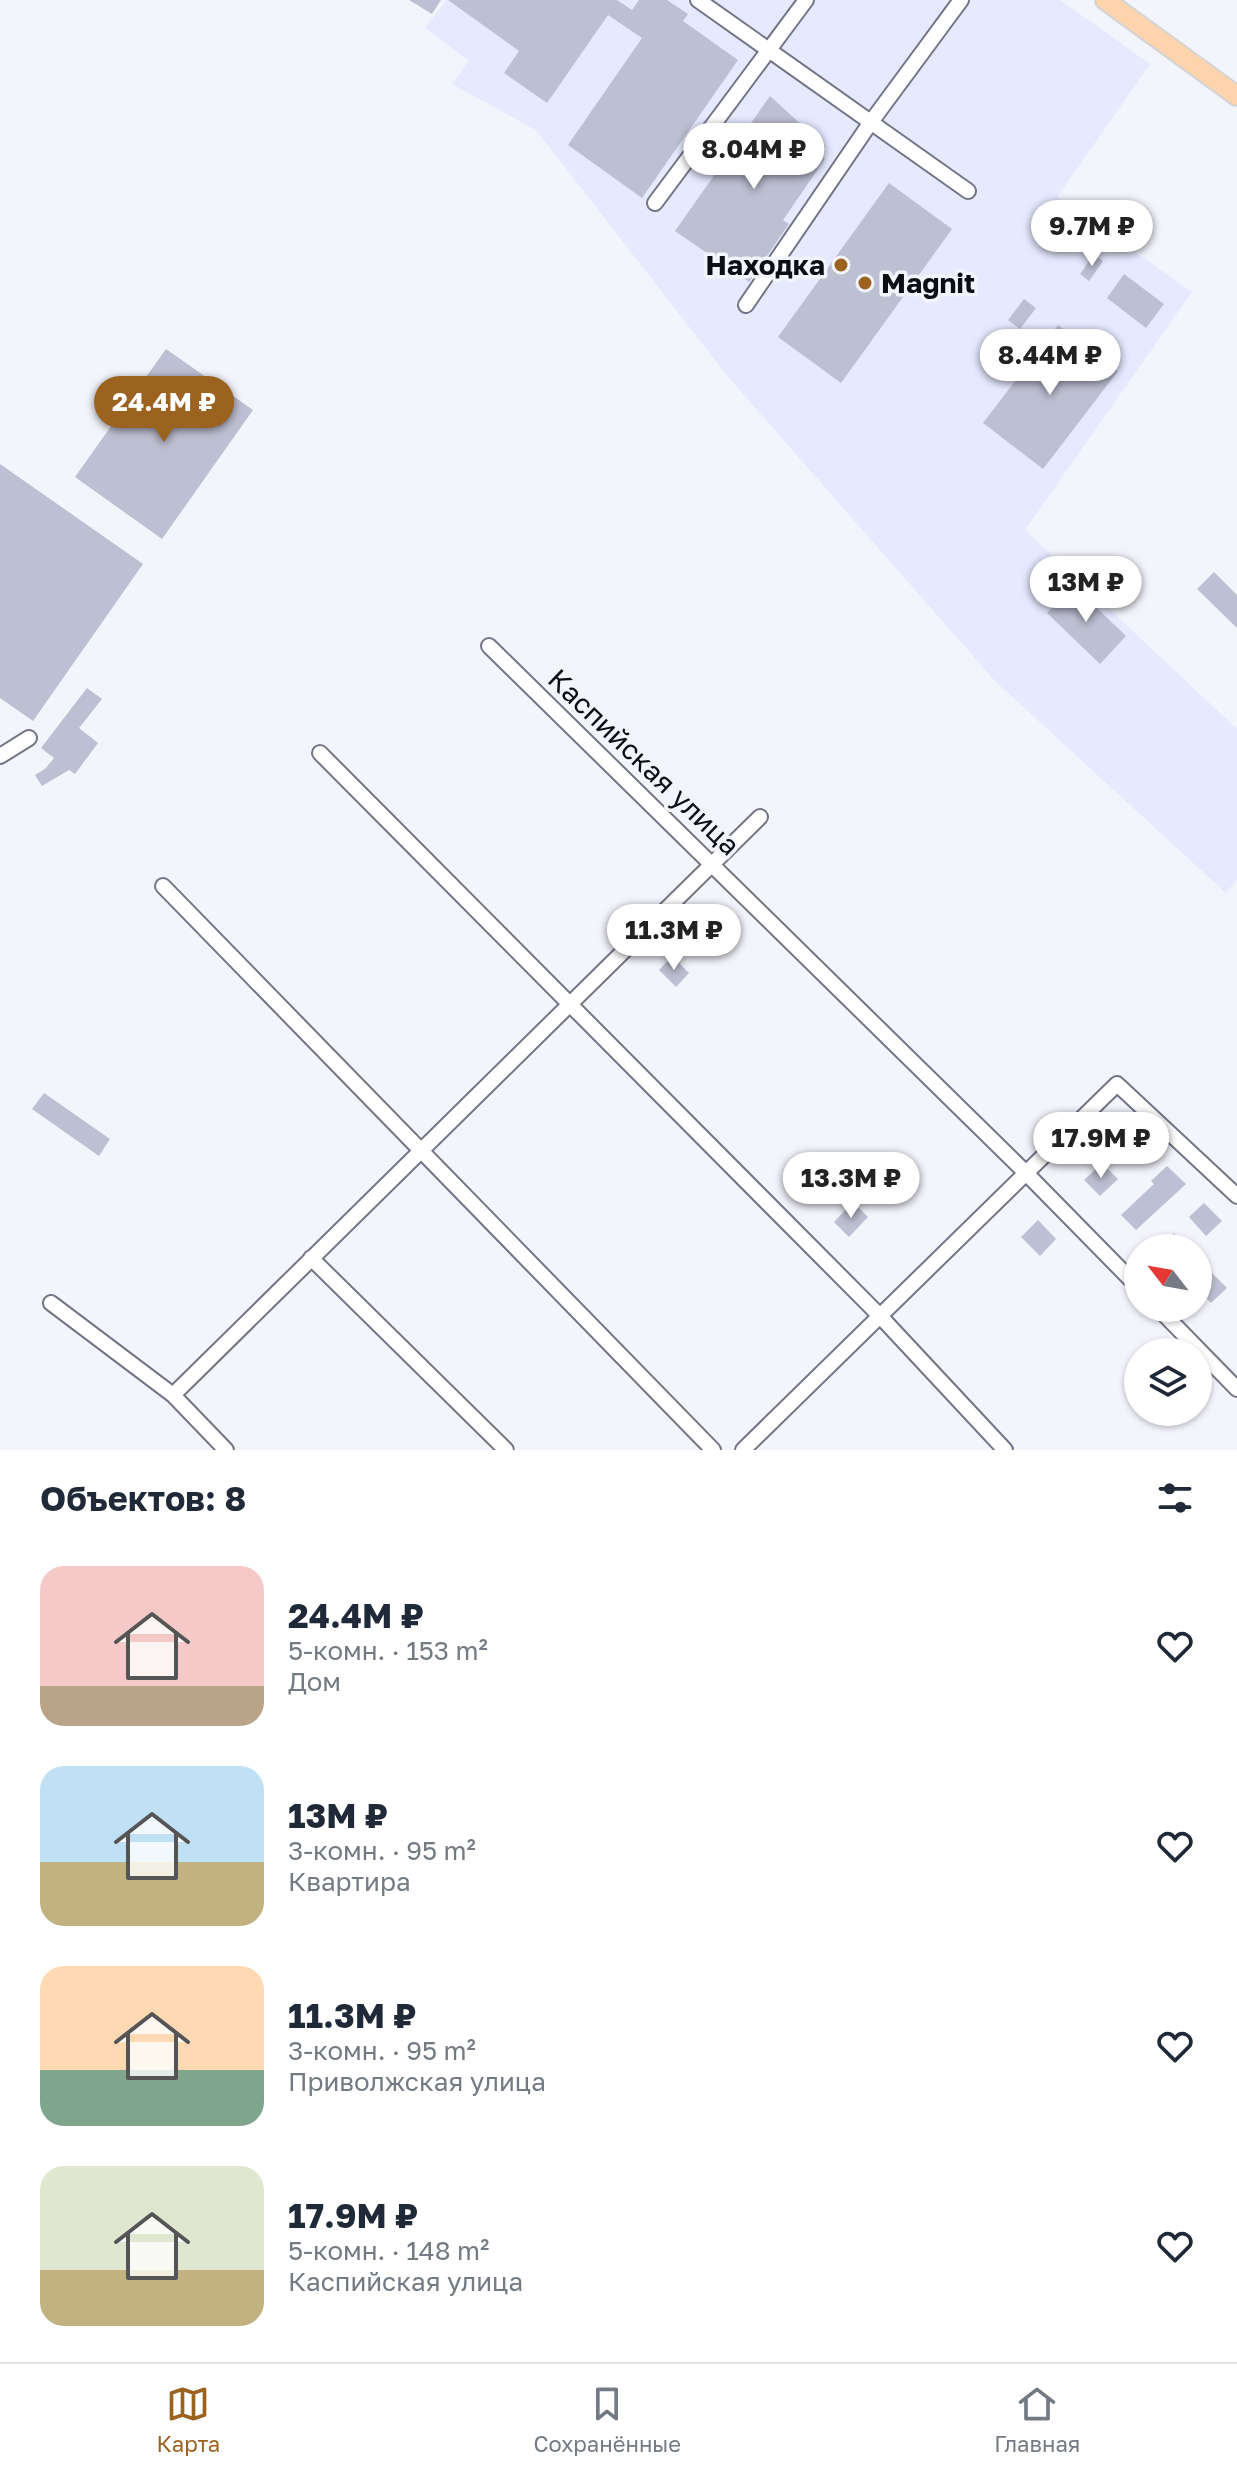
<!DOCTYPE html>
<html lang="ru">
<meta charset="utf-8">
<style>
body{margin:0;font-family:"Golos Text",sans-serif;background:#f6f6f7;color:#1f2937;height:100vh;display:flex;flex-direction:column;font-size:30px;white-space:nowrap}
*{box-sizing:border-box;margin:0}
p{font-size:26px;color:#747a83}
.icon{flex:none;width:44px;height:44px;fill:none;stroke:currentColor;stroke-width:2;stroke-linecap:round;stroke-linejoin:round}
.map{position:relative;height:1450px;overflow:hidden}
.panel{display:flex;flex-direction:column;background:#fff;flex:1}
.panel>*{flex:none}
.needle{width:52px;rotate:301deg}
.tools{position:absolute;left:1124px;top:1234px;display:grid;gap:16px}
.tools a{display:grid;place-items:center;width:88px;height:88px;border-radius:50%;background:#fff;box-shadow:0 2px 6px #0004;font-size:40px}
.price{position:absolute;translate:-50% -68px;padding:0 18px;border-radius:28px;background:#fff;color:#222;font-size:26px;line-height:52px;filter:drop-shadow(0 2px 4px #0008)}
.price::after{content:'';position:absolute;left:50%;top:48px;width:24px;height:18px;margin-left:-12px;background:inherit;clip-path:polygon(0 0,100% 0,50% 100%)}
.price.active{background:#9c6220;color:#fff}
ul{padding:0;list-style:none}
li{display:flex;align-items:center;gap:24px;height:200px;padding:0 40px}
li span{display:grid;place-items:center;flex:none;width:224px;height:160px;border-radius:24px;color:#555}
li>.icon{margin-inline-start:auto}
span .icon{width:96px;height:96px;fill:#fffc;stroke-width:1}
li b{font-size:34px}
h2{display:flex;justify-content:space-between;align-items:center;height:96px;padding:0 40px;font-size:34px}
.tab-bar{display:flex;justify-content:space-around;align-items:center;height:112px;border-top:2px solid #e0e1e3;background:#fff;font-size:22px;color:#747a83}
.tab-bar a{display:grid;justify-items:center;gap:4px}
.tab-bar .active{color:#9c6220}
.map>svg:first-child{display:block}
.built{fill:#e6e9ff}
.building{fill:#bdbfd2}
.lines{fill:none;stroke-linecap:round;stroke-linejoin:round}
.minor-casing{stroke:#737586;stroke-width:18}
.major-casing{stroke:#d3d4d5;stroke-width:22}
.minor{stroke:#fff;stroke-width:14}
.major{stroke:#fdd4ab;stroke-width:18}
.poi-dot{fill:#9c6220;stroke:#f3f4fc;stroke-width:3}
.labels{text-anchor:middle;stroke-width:7;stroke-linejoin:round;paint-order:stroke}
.poi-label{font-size:28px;font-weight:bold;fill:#0d0e14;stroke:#f3f4fc;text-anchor:end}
.street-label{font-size:28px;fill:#0d0e14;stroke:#f3f4fc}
</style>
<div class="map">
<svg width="1237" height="1450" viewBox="0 0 1237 1450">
<rect width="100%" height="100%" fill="#f3f4fc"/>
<path class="built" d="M447,0H1060L1150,64L1057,197L1192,292L1025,530L1237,729V879L1226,893L995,681L729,378L536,130L452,84L469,61L425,28Z"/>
<path class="building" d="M409,0H441L432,14Z
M448,0H617L632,10L639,0H667L688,14L683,21L738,60L642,198L568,145L642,38L608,15L547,103L504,73L519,51Z
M770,96L825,146L819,155L825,159L783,220L789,224L749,282L675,231Z
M889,183L952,229L841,383L778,337Z
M1094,254L1103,261L1089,281L1080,274Z
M1124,274L1164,304L1146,328L1107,298Z
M1024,299L1036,308L1020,329L1008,320Z
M1058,325L1118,371L1043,469L983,423Z
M166,349L253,410L162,539L75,477Z
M0,464L143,564L33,721L0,698Z
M1214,572L1237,595V628L1197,589Z
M1073,585L1126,636L1100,664L1047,613Z
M87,688L102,699L79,728L98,743L75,774L69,770L42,786L35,775L45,769L54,758L41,748Z
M672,956L689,973L676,987L659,970Z
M44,1093L110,1139L99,1156L32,1109Z
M1102,1163L1118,1179L1100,1196L1084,1180Z
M1167,1166L1186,1184L1136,1230L1121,1215L1154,1184L1151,1181Z
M853,1202L868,1217L849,1237L834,1222Z
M1204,1203L1222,1221L1206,1236L1189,1217Z
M1038,1220L1056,1239L1040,1256L1021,1237Z
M1174,1233L1188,1248H1158Z
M1209,1270L1227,1288L1211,1303L1198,1290V1280Z"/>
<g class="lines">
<defs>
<path id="minor" d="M698,0L968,191
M655,203L806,0
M746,305L871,122L961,0
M489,646L1026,1173L1138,1287
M320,753L880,1316L1005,1450
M0,756L29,738
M163,886L713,1450
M311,1258L506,1450
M51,1303L173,1395L226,1450
M1158,1308L1237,1389
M173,1395L760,817
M743,1450L1117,1084L1237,1196"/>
<path id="major" d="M1105,0L1237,96"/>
</defs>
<use href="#minor" class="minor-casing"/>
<use href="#major" class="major-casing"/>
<use href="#minor" class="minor"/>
<use href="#major" class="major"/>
</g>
<g class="poi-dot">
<circle cx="841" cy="265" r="8"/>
<circle cx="865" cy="283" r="8"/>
</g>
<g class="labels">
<g class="poi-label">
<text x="825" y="275">Находка</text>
<text x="881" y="293" text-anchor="start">Magnit</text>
</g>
<g class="street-label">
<text transform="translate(644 762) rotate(44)" y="10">Каспийская улица</text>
</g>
</g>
</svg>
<div class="tools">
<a><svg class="needle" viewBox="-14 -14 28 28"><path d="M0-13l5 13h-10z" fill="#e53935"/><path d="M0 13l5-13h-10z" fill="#747a83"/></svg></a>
<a><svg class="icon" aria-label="layers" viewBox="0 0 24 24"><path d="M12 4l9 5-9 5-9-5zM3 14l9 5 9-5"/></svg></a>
</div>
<b class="price" style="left:754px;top:191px">8.04M ₽</b>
<b class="price" style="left:1092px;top:268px">9.7M ₽</b>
<b class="price" style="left:1050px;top:397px">8.44M ₽</b>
<b class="price active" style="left:164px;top:444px">24.4M ₽</b>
<b class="price" style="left:1086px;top:624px">13M ₽</b>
<b class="price" style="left:674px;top:972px">11.3M ₽</b>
<b class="price" style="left:1101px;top:1180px">17.9M ₽</b>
<b class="price" style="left:851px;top:1220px">13.3M ₽</b>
</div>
<section class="panel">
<h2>Объектов: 8<svg class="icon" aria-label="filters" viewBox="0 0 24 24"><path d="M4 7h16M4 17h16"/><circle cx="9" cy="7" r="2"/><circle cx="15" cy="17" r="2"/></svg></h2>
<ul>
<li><span style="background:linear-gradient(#f6c9c9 75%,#b9a48a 0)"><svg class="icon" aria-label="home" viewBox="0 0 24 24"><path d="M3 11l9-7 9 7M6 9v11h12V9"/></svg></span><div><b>24.4M ₽</b><p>5-комн. · 153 m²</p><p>Дом</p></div><svg class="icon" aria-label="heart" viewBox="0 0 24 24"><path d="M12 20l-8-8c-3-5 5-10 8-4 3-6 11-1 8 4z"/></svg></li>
<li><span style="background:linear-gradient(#bfe0f5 60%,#c2b280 0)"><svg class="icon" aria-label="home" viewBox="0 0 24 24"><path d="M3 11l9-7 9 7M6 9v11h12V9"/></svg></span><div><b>13M ₽</b><p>3-комн. · 95 m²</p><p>Квартира</p></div><svg class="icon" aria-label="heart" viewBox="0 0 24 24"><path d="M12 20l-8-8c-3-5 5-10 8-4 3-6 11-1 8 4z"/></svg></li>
<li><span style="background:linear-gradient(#ffd9b3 65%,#7fa58c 0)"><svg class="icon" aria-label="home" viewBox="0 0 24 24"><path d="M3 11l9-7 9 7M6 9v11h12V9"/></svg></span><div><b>11.3M ₽</b><p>3-комн. · 95 m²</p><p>Приволжская улица</p></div><svg class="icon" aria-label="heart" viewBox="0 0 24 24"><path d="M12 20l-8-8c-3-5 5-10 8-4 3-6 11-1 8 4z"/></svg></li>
<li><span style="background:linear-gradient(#dfe7d0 65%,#c2b280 0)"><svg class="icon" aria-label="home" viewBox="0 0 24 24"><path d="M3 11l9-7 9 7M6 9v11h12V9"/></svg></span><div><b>17.9M ₽</b><p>5-комн. · 148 m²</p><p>Каспийская улица</p></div><svg class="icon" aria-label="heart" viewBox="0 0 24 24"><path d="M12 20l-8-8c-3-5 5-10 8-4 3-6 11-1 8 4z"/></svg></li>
</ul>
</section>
<nav class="tab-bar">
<a class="active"><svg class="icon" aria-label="map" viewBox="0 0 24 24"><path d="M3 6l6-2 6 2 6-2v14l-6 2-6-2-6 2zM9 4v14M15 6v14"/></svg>Карта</a>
<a><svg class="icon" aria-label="saved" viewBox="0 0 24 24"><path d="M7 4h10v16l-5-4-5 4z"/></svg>Сохранённые</a>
<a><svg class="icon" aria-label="home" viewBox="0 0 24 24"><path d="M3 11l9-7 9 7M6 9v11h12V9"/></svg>Главная</a>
</nav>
